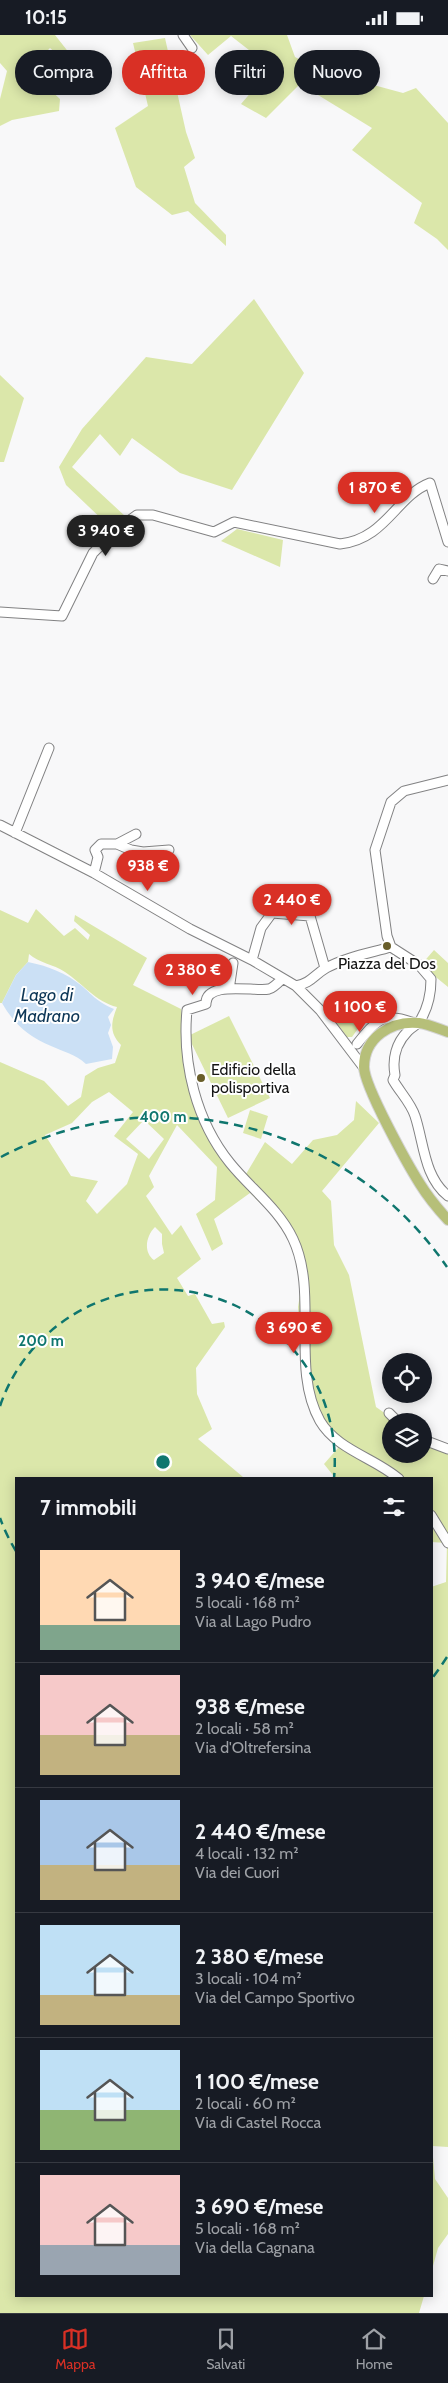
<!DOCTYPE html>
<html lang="it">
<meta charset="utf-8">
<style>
body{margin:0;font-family:Cabin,sans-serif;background:#20242c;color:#f1f3f6;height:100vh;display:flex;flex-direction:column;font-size:19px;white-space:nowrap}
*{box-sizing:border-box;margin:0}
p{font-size:16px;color:#9ea1a6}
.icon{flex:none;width:28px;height:28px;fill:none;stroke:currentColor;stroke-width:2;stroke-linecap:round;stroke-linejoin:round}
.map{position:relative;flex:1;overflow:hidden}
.drawer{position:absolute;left:15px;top:1442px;width:418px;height:820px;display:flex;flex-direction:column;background:#171b24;border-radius:0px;box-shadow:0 2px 12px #0003}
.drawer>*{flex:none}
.hud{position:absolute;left:15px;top:15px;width:419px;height:45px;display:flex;gap:10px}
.controls{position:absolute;left:382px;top:1318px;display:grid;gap:10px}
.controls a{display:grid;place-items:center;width:50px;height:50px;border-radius:50%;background:#171b24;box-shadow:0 2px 12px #0003;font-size:25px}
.price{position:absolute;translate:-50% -42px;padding:0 11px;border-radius:18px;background:#d93025;color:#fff;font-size:16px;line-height:32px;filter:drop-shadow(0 1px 2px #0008)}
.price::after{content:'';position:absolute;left:50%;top:30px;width:15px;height:11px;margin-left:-8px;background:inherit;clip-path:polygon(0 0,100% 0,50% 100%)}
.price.on{background:#222;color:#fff}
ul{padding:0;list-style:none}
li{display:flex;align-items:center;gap:15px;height:125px;padding:0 25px}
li+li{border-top:1px solid #363941}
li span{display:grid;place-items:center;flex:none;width:140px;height:100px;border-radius:0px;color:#555}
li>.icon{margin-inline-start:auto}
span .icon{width:60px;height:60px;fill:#fffc;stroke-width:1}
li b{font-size:21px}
h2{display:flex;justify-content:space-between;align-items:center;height:60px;padding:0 25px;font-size:21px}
.pill{padding:0 18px;border-radius:22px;background:#171b24;box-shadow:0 2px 12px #0003;font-size:18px;line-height:45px}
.pill.on{background:#d93025;color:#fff}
.status{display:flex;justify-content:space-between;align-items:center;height:35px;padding:0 25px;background:#171b24;direction:ltr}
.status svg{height:14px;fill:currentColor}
.tab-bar{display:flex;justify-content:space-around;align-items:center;height:70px;border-top:1px solid #363941;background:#171b24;font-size:14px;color:#9ea1a6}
.tab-bar a{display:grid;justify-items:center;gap:2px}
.tab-bar .on{color:#d93025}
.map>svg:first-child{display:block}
.green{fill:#dbe7aa;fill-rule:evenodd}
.water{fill:#cbe0f5}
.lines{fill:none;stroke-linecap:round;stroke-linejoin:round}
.minor-casing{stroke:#828283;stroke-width:11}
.major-casing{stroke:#d5d5d5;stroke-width:12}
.minor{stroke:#fff;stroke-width:9}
.major{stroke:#b6bf79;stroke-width:10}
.ring{fill:none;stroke:#0f766e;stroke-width:2.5;stroke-dasharray:9 6}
.poi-dot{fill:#695e2a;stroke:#fff;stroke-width:2}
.labels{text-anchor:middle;stroke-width:4;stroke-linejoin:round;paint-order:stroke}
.poi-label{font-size:16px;fill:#151515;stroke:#fff}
.water-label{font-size:18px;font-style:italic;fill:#0d3656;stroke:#fff}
.centre{fill:#0f766e;stroke:#fff;stroke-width:2.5}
.ring-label{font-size:15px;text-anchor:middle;font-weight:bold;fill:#0f766e;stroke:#fff;stroke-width:4;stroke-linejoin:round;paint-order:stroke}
</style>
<div class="status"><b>10:15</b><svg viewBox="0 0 49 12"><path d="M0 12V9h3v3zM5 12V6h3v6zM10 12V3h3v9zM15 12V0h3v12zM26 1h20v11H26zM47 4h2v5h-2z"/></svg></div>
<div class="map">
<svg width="448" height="2278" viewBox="0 0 448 2278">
<rect width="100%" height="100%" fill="#f8f8f9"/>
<path class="green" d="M0,0H55L70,19L61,23L50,13L29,35L60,64L59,76L12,85L0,91V64L7,36L0,28Z
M190,0H287L295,22L322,36L403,58L416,53L448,88V215L437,204L414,188L422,168L352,115L372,93L300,49L266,83L241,69L272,33L231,1L208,20Z
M165,3L186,97L195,123L184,132L195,168L226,200V211L188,176L172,180L136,152L115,93L148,71L133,8Z
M254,264L304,338L232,455L180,438L132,403L120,421L100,399L72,432L125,481L110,492L66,450L59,432L82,394L146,322L192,329Z
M0,340L24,363L4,427H0Z
M237,494L283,505L280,532L221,506Z
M36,874L64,901L75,893L88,905L90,900L74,886L75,880L147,923L133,950L181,974L189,1035L219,1119L246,1139L265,1107L292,1129L313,1105L337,1100L354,1085L356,1066L379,1088L322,1156L331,1166L334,1210L349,1240L376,1372L396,1386H391V1419H424V1405L448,1415V2112L432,2111L435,2144L448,2163V2199L438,2213L431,2238V1552L446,1547L447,1508L431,1507V1444H336L324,1429L338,1413L313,1379L301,1310L298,1272L304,1235L292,1199L250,1158L214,1184L223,1209L212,1216L196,1179L215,1165L217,1132L177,1090L149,1141L154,1152L146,1161L172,1200L181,1190L201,1224L177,1243L188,1261L195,1259L212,1289L224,1287L225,1292L196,1333L197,1359L212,1394L198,1404L243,1442L16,1444V2261H424L419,2278H0V1027L44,1046L68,1071L81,1062L85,1041L98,1033L115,1028L121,1010C109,998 111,987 117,972C96,967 82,948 65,937C53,929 39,928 29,919L28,927L16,940L2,968H0V875L28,888ZM109,1057L133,1077L114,1101L138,1119L127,1149L97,1179L86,1166L98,1146L71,1141L45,1100L72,1088L92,1067ZM144,1085L164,1104L149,1124L126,1104ZM155,1192L162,1199V1209L164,1218L154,1225C143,1217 146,1201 155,1192Z
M434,915L448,928V952L421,930Z
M348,971L361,980L362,988L352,1002H347L336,987Z
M229,981L270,1063L228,1083L188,1001Z
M250,1075L268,1081L261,1104L243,1098Z"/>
<path class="water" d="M28,927C48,931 66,938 82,951C94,962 98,967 114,974L108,982L111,990L108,998L113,1012L112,1024L86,1029C75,1019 64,1017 51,1011C29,1002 14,989 2,968L16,940Z"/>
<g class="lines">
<defs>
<path id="minor" d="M183,0L192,13
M433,544L439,534L448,536
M0,577L62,581L93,518L115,496L137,480H153L214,497L234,487L340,509C386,504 396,461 430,448L448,507
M448,745L404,756L391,767L375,815L387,901L391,912L419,930L431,944C431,958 428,973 420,986C417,990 412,992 408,996C396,1008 392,1024 395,1040L393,1045C399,1056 411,1068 415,1081C424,1108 424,1142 448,1161
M0,790L94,838L190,894L252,925L296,951L320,975L364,1033
M15,798L49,713
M117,809L136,799
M94,838L98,822L95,815L101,809H117L131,815L143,817L169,815
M252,925L261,893L272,878L310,881L325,933
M282,944C279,947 273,953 269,954C255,957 205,945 206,969L187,975C182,1028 196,1086 230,1128C250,1153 279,1174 293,1204C319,1259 290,1333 320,1386C337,1415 375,1423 399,1444
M296,951C311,948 314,940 326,933C346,922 370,918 391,912
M224,954L230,948L233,928
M357,1009C374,988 382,976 411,987
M389,1378L397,1386
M424,1405L448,1414
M431,1480L448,1508"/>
<path id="major" d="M448,997C439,994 428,989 419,988C391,985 364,1003 364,1032C364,1051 408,1130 420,1149C428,1162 438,1174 448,1185"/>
</defs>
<use href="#minor" class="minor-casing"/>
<use href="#major" class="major-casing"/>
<use href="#minor" class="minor"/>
<use href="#major" class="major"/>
</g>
<g class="ring">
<path d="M16 1516A172 172 0 0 1 0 1483M0 1371A172 172 0 0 1 334 1443"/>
<path d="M447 1622A345 345 0 0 1 433 1642M1 1122A345 345 0 0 1 447 1232"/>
</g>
<g class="poi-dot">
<circle cx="387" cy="911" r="5"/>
<circle cx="201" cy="1043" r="5"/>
</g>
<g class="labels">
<g class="poi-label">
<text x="387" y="934">Piazza del Dos</text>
<text x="211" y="1040" text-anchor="start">Edificio della<tspan x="211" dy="18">polisportiva</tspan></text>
</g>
<g class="water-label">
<text x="47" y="966">Lago di<tspan x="47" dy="21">Madrano</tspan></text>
</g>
</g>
<circle cx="163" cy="1427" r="8" class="centre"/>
<g class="ring-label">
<text x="163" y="1087">400 m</text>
<text x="41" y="1311">200 m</text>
</g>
</svg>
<div class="controls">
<a><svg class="icon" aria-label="locate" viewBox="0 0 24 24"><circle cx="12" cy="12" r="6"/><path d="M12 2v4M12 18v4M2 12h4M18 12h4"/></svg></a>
<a><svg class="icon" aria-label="layers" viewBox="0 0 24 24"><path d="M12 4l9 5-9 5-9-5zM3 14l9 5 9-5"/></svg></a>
</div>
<b class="price" style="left:375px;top:479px">1 870 €</b>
<b class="price on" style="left:106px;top:522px">3 940 €</b>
<b class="price" style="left:148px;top:857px">938 €</b>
<b class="price" style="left:292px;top:891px">2 440 €</b>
<b class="price" style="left:193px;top:961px">2 380 €</b>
<b class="price" style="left:360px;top:998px">1 100 €</b>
<b class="price" style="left:294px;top:1319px">3 690 €</b>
<div class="hud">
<a class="pill">Compra</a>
<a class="pill on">Affitta</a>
<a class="pill">Filtri</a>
<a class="pill">Nuovo</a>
</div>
<section class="drawer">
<h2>7 immobili<svg class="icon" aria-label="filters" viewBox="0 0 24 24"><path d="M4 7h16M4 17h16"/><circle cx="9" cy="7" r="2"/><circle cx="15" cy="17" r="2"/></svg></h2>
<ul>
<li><span style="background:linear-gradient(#ffd9b3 75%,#7fa58c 0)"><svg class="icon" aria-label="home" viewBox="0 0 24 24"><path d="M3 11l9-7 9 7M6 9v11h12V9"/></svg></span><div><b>3 940 €/mese</b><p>5 locali · 168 m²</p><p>Via al Lago Pudro</p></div></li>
<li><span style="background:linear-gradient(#f6c9c9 60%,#c2b280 0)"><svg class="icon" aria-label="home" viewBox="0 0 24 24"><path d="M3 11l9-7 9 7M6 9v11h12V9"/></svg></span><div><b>938 €/mese</b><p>2 locali · 58 m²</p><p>Via d'Oltrefersina</p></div></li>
<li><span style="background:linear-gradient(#a9c7e8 65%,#c2b280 0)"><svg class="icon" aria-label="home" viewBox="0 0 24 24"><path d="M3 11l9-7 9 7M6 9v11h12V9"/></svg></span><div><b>2 440 €/mese</b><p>4 locali · 132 m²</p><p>Via dei Cuori</p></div></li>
<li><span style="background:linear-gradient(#bfe0f5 70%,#c2b280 0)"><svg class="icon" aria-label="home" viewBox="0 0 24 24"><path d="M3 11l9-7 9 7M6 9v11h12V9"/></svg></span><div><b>2 380 €/mese</b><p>3 locali · 104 m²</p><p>Via del Campo Sportivo</p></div></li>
<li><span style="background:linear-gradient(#bfe0f5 60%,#8fb573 0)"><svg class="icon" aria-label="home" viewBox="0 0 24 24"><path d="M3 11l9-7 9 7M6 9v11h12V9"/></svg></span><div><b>1 100 €/mese</b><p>2 locali · 60 m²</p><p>Via di Castel Rocca</p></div></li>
<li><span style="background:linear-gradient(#f6c9c9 70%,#9aa5b1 0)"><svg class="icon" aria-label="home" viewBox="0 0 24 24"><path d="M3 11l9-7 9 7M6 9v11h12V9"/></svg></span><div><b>3 690 €/mese</b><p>5 locali · 168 m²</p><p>Via della Cagnana</p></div></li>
</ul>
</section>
</div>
<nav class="tab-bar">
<a class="on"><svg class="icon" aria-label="map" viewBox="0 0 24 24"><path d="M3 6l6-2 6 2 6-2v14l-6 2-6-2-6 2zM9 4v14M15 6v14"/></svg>Mappa</a>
<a><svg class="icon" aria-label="saved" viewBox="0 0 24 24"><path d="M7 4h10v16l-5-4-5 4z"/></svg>Salvati</a>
<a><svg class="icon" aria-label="home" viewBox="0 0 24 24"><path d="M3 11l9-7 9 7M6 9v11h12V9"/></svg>Home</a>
</nav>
